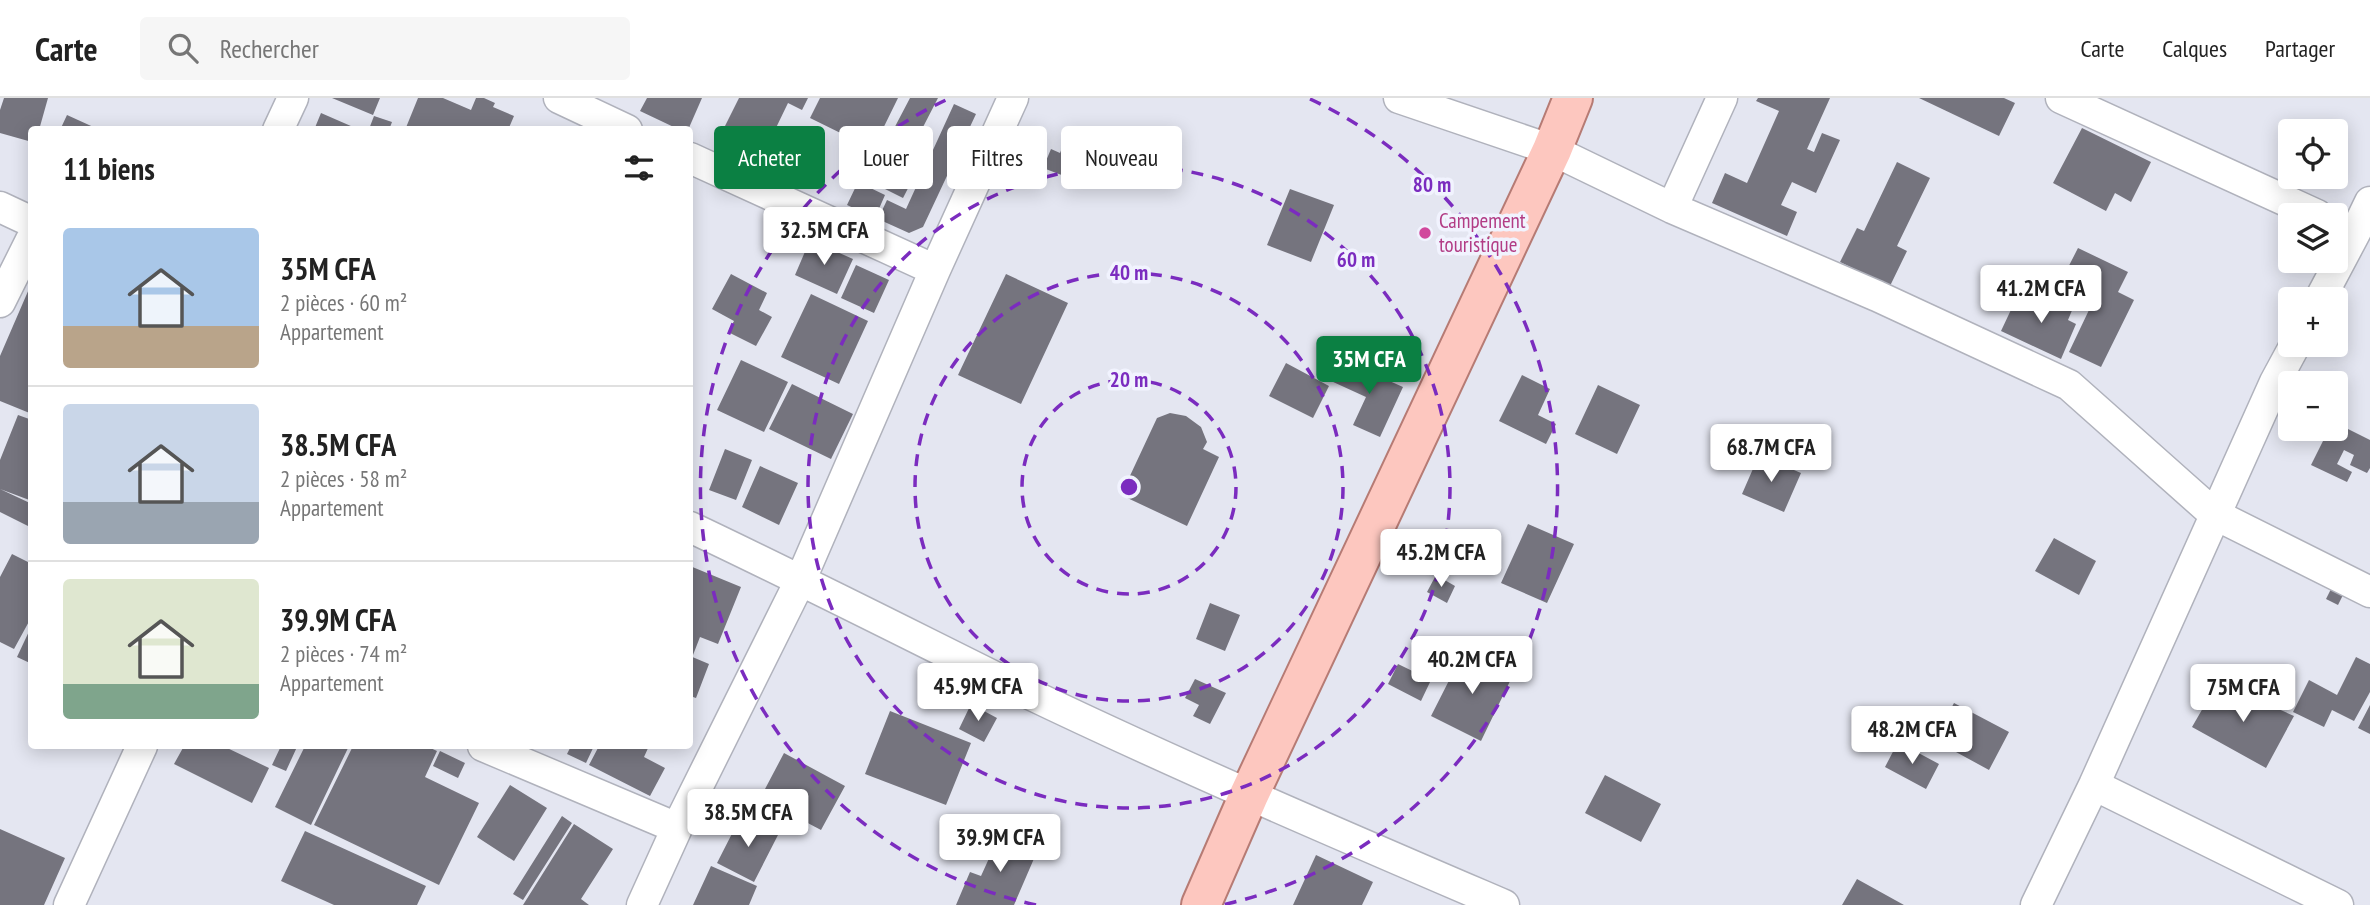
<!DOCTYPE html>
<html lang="fr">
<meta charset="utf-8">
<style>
body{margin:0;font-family:"PT Sans Narrow",sans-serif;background:#f6f6f6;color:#222;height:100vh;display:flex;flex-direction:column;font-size:26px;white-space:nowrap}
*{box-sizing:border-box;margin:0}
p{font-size:23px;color:#767676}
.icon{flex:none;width:38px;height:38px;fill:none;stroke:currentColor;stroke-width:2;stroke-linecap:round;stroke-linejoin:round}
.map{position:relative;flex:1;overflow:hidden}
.sheet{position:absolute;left:28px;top:28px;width:665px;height:623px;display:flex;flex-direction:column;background:#fff;border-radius:7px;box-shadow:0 4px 18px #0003}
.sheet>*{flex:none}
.top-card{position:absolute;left:714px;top:28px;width:665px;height:63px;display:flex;gap:14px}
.fabs{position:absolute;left:2278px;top:21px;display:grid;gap:14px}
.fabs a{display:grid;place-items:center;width:70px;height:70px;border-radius:7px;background:#fff;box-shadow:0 4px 18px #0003;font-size:35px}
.price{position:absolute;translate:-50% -60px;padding:0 16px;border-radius:7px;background:#fff;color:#222;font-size:23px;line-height:46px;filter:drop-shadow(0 2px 4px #0008)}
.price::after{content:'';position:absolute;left:50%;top:42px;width:21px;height:16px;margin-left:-10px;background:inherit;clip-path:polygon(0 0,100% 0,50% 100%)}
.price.selected{background:#0b8043;color:#fff}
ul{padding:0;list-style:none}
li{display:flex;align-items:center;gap:21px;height:175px;padding:0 35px}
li+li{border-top:2px solid #e0e0e0}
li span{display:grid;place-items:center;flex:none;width:196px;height:140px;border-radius:7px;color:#555}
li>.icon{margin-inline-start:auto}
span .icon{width:84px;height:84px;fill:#fffc;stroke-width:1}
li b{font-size:30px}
h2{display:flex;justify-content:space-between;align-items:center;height:84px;padding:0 35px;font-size:30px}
.chip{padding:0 24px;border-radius:7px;background:#fff;box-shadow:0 4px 18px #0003;font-size:24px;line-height:63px}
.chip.selected{background:#0b8043;color:#fff}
header{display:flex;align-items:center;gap:42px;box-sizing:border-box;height:98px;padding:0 35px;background:#fff;border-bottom:2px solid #e0e0e0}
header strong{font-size:33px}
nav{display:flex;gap:38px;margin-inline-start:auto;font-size:24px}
.search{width:490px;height:63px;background:#f6f6f6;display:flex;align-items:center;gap:18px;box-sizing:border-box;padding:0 24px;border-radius:7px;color:#767676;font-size:26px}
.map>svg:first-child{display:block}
.building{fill:#75747e}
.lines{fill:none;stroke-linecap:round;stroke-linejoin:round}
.street-casing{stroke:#b0b2bc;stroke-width:33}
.primary-casing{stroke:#b67b74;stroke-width:42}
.street{stroke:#fff;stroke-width:30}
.primary{stroke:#fdc7bf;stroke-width:38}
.ring{fill:none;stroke:#7b2cbf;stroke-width:3.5;stroke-dasharray:12 9}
.hotel-dot{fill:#d1479c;stroke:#f1f3fe;stroke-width:2.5}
.labels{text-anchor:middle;stroke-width:7;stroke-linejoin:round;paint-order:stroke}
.hotel-label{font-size:21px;fill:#b23c85;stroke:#f1f3fe;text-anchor:start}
.centre{fill:#7b2cbf;stroke:#f1f3fe;stroke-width:3.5}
.ring-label{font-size:21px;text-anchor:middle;font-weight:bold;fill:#7b2cbf;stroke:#f1f3fe;stroke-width:7;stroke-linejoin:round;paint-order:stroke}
</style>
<header>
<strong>Carte</strong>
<div class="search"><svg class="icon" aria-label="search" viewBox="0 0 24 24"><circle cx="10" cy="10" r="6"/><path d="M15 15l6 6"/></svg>Rechercher</div>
<nav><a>Carte</a><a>Calques</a><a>Partager</a></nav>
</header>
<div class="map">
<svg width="2370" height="807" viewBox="0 0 2370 807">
<rect width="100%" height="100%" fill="#e4e6f1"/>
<path class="building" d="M4,0H48L39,32H32V44L0,35V12Z
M332,0H380L373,17Z
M418,0H443L471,12L476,0H484L495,5L493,9L514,18L508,32H405Z
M647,0H702L688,32H680L640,13Z
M739,0H808L802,12L788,5L758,67L716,46Z
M820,0H898L873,51L810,20Z
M910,0H938L906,62L919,69L903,100L867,82Z
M1758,0H1830L1807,51L1814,54L1822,35L1840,42L1816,95L1792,84L1781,107L1797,114L1787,138L1712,105L1725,75L1747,85L1779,13L1756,3Z
M1919,0H2004L2015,5L1999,38Z
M954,6L976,16L923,129L909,135L878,121L887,102L906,111Z
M321,15L360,32H314Z
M67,17L100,32H60Z
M374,18L392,24L389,32L369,31Z
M2082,30L2151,64L2131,104L2115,95L2106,113L2053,85Z
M1068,35L1106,49L1091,88L1043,70L1051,51L1060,55Z
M1897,64L1930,80L1897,148L1907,153L1890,188L1840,164L1857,130L1864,133Z
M858,84L885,97L875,120L847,107Z
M1290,91L1334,107L1311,164L1267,147Z
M810,142L853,161L837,196L795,177Z
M2078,150L2128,174L2118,194L2134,202L2101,269L2069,254L2089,212L2055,195Z
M856,167L889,182L874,215L841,200Z
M731,176L767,195L759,212L772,219L756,248L728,234L734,223L712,211Z
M1006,176L1068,205L1021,306L958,277Z
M32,184V316L0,303V258Z
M811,196L868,223L839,286L781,259Z
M2046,197L2073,210L2068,222L2076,226L2061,261L2001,233L2017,199L2040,209Z
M741,262L788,284L764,334L717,312Z
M1342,262L1403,289L1380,339L1353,327L1366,299L1331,283Z
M1286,265L1329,288L1313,320L1269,298Z
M1522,277L1550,291L1538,317L1556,326L1546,346L1499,323Z
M792,286L853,316L831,361L769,331Z
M1598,287L1640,307L1617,356L1575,336Z
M1170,315L1186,318L1201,329L1207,344L1203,351L1219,359L1187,428L1121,397L1157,320Z
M18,317L32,322V403L0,391V362Z
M2336,325L2370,342V370L2367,375L2350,367L2354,357L2344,352L2337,366L2352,374L2347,384L2311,367L2329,331H2336Z
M725,351L752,362L736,402L709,392Z
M1759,357L1801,375L1784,414L1742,396Z
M760,368L798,385L779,427L742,409Z
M0,391L32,406V430L0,414Z
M1528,426L1574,446L1547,505L1501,485Z
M1451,435L1471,444L1458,473L1439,464Z
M2054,440L2096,463L2079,497L2035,473Z
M12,456L32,466V518L14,551L0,544V479Z
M690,468L741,489L718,546L700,539L693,557L690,555Z
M1436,477L1455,488L1447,505L1427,494Z
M2335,483L2347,489L2338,507L2326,501Z
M1210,505L1240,517L1225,553L1196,541Z
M32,527V566L17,559Z
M1464,553L1513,577L1481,643L1431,618Z
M690,558L709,566L696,600L690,598Z
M2356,559L2370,566V594L2354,623L2332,612L2324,629L2293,614L2309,582L2337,597Z
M1398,566L1431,582L1421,603L1388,586Z
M1195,581L1226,595L1210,626L1193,618L1199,607L1185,600Z
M2218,584L2294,618L2266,670L2192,629Z
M1954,605L2009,634L1989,672L1934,642Z
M971,606L997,620L984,644L959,631Z
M2370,607V636L2358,630Z
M890,613L971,645L946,707L865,676Z
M1898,644L1939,666L1926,691L1885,669Z
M184,648H223L269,670L252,705L174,666Z
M281,648L297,649L286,673L272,667Z
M305,648H349L311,727L275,709Z
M353,648H426L437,653L425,679L479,705L439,787L314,727Z
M571,648H594L586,665L567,656Z
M599,648H649L644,659L665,670L650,698L589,667Z
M440,653L465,665L458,680L433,668Z
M784,655L845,688L821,732L785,713L790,704L765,691Z
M1605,677L1661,706L1641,744L1585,715Z
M510,687L547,710L514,763L477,739Z
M562,718L572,725L523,802L513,796Z
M741,718L778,737L754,784L717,765Z
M574,726L613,751L581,801L589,807H523Z
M0,731L65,760L44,807H0Z
M305,733L426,788L417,807H334L281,783Z
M1001,734L1039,749L1014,807H956L970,774L981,778Z
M1316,757L1373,784L1362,807H1293Z
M711,768L757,788L749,807H693Z
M1857,781L1904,807H1842Z"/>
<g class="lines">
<defs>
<path id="street" d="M559,0L627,32
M1399,0L1552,52L1672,110L1877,198L2069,287L2214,416L2370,494
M2061,0L2317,117
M278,32L293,0
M690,60L935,172
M0,109L32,124
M1672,110L1722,0
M2336,126L2355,135L2370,104
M2320,201L2355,135
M0,204L32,140
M690,429C800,481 908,536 1017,590C1177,667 1341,737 1504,807
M483,648L677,730
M2094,687L2338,807
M69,807L142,648
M642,807L677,730L801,481L935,172L1013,0
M2036,807L2094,687L2275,284L2295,247"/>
<path id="primary" d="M1201,807L1249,697L1552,52L1573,0"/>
</defs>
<use href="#street" class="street-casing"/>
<use href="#primary" class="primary-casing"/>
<use href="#street" class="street"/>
<use href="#primary" class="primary"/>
</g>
<g class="ring">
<circle cx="1129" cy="389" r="107"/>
<circle cx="1129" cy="389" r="214"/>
<circle cx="1129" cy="389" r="321"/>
<path d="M1036 807A428 428 0 0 1 948 1M1310 1A428 428 0 0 1 1222 807"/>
</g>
<circle class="hotel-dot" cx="1425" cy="135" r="7"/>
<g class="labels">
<g class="hotel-label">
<text x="1439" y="130">Campement<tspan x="1439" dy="24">touristique</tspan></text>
</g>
</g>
<circle cx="1129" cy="389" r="10" class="centre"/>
<g class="ring-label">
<text x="1432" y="94">80 m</text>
<text x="1356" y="169">60 m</text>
<text x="1129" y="182">40 m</text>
<text x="1129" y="289">20 m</text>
</g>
</svg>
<div class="fabs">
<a><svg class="icon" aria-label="locate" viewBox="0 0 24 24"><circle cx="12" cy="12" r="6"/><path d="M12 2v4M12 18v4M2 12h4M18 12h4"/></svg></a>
<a><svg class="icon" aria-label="layers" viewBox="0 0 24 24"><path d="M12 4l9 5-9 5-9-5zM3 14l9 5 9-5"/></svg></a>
<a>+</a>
<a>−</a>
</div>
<b class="price" style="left:824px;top:169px">32.5M CFA</b>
<b class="price" style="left:2041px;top:227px">41.2M CFA</b>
<b class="price selected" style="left:1369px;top:298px">35M CFA</b>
<b class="price" style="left:1771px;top:386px">68.7M CFA</b>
<b class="price" style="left:1441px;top:491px">45.2M CFA</b>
<b class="price" style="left:1472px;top:598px">40.2M CFA</b>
<b class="price" style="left:978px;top:625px">45.9M CFA</b>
<b class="price" style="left:2243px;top:626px">75M CFA</b>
<b class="price" style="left:1912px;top:668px">48.2M CFA</b>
<b class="price" style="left:748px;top:751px">38.5M CFA</b>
<b class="price" style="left:1000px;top:776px">39.9M CFA</b>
<div class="top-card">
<a class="chip selected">Acheter</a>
<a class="chip">Louer</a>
<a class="chip">Filtres</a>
<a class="chip">Nouveau</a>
</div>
<section class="sheet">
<h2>11 biens<svg class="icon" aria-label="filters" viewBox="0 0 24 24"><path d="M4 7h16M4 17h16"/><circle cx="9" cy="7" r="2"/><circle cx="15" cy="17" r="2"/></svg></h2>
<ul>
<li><span style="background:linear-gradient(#a9c7e8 70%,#b9a48a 0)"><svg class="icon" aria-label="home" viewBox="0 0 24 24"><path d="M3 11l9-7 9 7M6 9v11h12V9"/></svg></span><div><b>35M CFA</b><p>2 pièces · 60 m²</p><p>Appartement</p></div></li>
<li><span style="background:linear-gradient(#c9d6e8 70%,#9aa5b1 0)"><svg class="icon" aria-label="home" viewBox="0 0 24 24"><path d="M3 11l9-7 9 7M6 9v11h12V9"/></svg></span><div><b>38.5M CFA</b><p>2 pièces · 58 m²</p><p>Appartement</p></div></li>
<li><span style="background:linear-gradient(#dfe7d0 75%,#7fa58c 0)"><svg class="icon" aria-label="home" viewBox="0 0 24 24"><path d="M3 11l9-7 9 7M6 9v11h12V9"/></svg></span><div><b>39.9M CFA</b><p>2 pièces · 74 m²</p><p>Appartement</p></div></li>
</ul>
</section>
</div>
